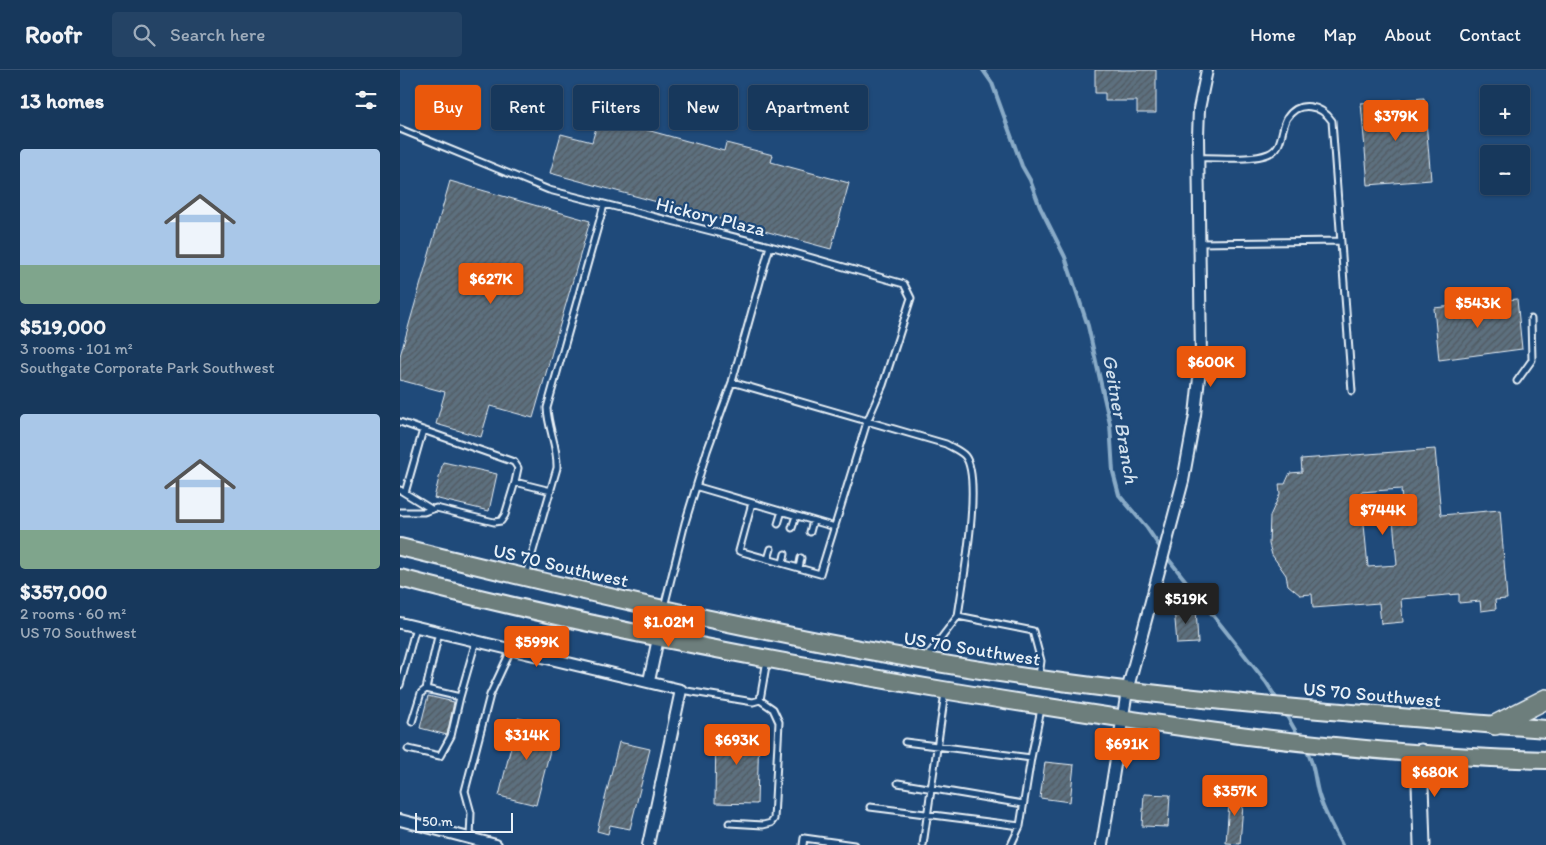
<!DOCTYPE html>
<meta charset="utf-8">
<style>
body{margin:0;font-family:Itim,sans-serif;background:#244365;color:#f1f3f6;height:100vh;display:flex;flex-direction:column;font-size:19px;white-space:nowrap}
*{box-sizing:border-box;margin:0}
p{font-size:16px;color:#9eacbb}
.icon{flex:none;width:28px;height:28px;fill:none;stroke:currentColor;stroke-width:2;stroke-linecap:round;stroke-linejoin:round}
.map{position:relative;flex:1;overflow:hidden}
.details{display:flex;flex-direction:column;background:#17385c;width:400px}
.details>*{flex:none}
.top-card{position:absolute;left:15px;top:15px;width:475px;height:45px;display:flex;gap:10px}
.controls{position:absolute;left:1080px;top:15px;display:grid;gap:10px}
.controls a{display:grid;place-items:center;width:50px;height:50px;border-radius:5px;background:#17385c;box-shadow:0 1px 4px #0004,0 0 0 1px #365272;font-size:25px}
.scale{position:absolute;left:15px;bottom:12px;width:98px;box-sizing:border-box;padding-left:5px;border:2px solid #e8f1f8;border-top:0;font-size:14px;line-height:18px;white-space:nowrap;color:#e8f1f8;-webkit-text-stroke:4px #1f4a7a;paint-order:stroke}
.price{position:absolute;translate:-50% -42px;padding:0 11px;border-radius:5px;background:#ea580c;color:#fff;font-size:16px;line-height:32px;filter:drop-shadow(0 1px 2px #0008)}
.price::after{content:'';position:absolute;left:50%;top:30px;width:15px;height:11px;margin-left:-8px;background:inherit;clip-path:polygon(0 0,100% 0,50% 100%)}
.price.on{background:#222;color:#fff}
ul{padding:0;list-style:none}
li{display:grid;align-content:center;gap:10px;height:265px;padding:0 20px}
li span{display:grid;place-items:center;height:155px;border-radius:5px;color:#555}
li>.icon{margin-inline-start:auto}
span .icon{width:90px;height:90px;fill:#fffc;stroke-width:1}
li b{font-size:21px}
h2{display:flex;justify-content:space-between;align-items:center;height:60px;padding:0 20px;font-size:21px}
.tag{padding:0 18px;border-radius:5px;background:#17385c;box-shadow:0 1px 4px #0004,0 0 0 1px #365272;font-size:18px;line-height:45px}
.tag.on{background:#ea580c;color:#fff}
header{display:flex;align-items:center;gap:30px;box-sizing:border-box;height:70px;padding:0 25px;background:#17385c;border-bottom:1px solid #365272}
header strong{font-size:24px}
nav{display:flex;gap:28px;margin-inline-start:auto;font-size:18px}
.search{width:350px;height:45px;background:#244365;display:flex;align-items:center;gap:12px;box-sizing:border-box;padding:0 18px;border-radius:5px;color:#9eacbb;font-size:19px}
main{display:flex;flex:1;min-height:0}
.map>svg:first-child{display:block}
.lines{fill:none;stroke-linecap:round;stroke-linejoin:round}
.stream{stroke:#89abc7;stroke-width:4}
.building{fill:url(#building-hatch);stroke:#e8f1f8;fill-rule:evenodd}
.lane-casing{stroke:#e8f1f8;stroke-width:9}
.street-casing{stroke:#e8f1f8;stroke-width:14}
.secondary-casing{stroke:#e8f1f8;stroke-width:19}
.primary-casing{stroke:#e8f1f8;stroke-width:20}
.highway-casing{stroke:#e8f1f8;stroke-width:22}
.lane{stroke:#1f4a7a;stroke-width:5}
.street{stroke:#1f4a7a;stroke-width:10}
.secondary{stroke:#1f4a7a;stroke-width:15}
.primary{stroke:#6d7e7c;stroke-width:16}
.highway{stroke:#6d7e7c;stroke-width:19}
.labels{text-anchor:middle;stroke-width:4.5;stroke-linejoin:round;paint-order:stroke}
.street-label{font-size:19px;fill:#e8f1f8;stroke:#1f4a7a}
.water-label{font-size:20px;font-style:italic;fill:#d0dfec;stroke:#1f4a7a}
</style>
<header>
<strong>Roofr</strong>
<div class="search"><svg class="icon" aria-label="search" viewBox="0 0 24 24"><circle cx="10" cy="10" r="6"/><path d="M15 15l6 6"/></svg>Search here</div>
<nav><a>Home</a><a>Map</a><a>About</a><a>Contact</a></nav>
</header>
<main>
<section class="details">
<h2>13 homes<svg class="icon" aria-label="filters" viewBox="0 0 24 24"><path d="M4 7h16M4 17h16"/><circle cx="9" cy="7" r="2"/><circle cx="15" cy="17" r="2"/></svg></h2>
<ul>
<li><span style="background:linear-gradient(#a9c7e8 75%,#7fa58c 0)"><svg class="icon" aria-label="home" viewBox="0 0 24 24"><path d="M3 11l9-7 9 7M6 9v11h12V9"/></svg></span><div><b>$519,000</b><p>3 rooms · 101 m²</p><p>Southgate Corporate Park Southwest</p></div></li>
<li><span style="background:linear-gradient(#a9c7e8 75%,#7fa58c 0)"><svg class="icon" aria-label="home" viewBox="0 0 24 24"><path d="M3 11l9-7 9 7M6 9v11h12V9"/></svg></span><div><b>$357,000</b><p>2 rooms · 60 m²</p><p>US 70 Southwest</p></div></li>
</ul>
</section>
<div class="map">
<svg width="1146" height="775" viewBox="0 0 1146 775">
<defs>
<pattern id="building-hatch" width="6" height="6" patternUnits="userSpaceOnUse" patternTransform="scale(1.25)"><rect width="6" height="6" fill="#5d6f7e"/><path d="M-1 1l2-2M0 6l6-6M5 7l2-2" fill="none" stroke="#505a61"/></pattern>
</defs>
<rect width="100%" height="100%" fill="#1f4a7a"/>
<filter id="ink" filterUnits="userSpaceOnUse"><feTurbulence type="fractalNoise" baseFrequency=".02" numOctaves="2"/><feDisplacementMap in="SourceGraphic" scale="10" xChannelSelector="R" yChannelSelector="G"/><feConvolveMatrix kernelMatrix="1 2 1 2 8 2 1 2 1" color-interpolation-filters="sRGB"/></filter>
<g filter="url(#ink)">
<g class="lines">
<path class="stream" d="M583,0L592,13L622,96L630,110L640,137L665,187L688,256L710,354L713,402L719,425L747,458L762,480
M766,486L866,612L878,631
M884,641L899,667
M905,678C914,692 914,706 918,722C923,741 933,758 942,775"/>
</g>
<path class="building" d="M695,0H756V43H737V31H705V23H695Z
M1024,28L1031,110L968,115L961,33Z
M199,47L324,81L326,73L373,85L371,92L449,113L431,179L150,103L161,64L192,72Z
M50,111L190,151L133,348L90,336L81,367L36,354L45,322L0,310V286Z
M1117,229L1122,279L1039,290L1034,238Z
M1035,379L1041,445L1100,440L1107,529L1095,530L1096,539L1081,541L1080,531L1059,533V524L1001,529L1003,552L981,554L979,533L913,538L912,524L900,525L888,515L886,505L872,485L869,474L870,446L880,424L879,414H885L890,403L902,402L901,389ZM1001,419L1003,448L993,449L997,495L968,497L961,422Z
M43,392L97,404L89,441L34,428Z
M796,537L798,573L777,574L774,538Z
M28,626L54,632L47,665L20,658Z
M118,648L156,657L136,735L99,726Z
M316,659L359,660L357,734L315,733Z
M219,672L250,679L230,759L210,755L208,764L197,761Z
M645,692L674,695L670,732L640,728Z
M830,720L844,721L840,774L826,773Z
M744,724L770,725L768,757L742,756Z"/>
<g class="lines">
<defs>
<path id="lane" d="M0,59L149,120L370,176L332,312L307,381L285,453L264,537
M798,88C817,87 851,91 868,84C884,78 880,60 887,48C899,30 921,35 932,51L952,321
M799,173L941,171
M1117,311L1132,290L1131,249
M332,312L546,374C551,377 561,381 565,386C583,408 562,516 558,546
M0,352L114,392L118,398L115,412
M298,417L435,457
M0,420L31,439
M5,423L23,360
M352,433L339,481L420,504L467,352L483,315L511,228L504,214L370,176
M0,442H24L36,438L94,452L101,451L105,445L115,412L151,421
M378,454L382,441
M392,458L396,446
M410,462L413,451
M368,489L371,479
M383,493L385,484
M399,498L401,488
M126,505L157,398C158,377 148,359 147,338L204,135
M39,562L26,619L60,627L76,571
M526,588L558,546L633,561L641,591L639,606
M0,615L16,557
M281,620L353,632L360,630L367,590
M12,652L21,623L26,619
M505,672L631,688L620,756L611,775
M8,679L40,686L51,666L60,627
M631,688L641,639
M498,713L623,734
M470,737L620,756
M329,753L363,755L371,753L374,749L379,652L373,639L360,630
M70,768L71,743L65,721L90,625L111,580
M403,775L404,768L454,775
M523,775L545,623"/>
<path id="street" d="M0,553L281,620L248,775
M249,611L264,540
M0,750L96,775
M702,775L727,621L783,411L795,345L801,289L798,66L799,39L807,0"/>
<path id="secondary" d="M1021,682L1020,714L1022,775"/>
<path id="primary" d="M0,477C212,529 424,578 640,609C808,633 977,645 1146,659
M0,508C179,555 361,589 543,620C742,653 944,685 1146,690"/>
<path id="highway" d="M1095,655L1146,629"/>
</defs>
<use href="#lane" class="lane-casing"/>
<use href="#street" class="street-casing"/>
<use href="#secondary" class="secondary-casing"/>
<use href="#primary" class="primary-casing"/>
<use href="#highway" class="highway-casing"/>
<use href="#lane" class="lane"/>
<use href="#street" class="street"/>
<use href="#secondary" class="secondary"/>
<use href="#primary" class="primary"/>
<use href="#highway" class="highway"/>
</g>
</g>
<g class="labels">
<g class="street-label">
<text transform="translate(311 146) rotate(14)" y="7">Hickory Plaza</text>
<text transform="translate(161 495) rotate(13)" y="7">US 70 Southwest</text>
<text transform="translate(572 578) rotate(9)" y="7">US 70 Southwest</text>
<text transform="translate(972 624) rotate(5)" y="7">US 70 Southwest</text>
</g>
<g class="water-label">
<text transform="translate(721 349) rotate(80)" y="7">Geitner Branch</text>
</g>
</g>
</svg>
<div class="controls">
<a>+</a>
<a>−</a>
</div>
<div class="scale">50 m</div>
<b class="price" style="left:996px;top:72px">$379K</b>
<b class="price" style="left:91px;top:235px">$627K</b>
<b class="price" style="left:1078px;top:259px">$543K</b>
<b class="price" style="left:811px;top:318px">$600K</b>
<b class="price" style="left:983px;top:466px">$744K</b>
<b class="price on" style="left:786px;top:555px">$519K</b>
<b class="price" style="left:269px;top:578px">$1.02M</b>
<b class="price" style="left:137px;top:598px">$599K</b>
<b class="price" style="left:127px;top:691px">$314K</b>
<b class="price" style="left:337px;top:696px">$693K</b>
<b class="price" style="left:727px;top:700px">$691K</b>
<b class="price" style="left:1035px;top:728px">$680K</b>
<b class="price" style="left:835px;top:747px">$357K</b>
<div class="top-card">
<a class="tag on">Buy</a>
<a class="tag">Rent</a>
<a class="tag">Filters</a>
<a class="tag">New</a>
<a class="tag">Apartment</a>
</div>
</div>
</main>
